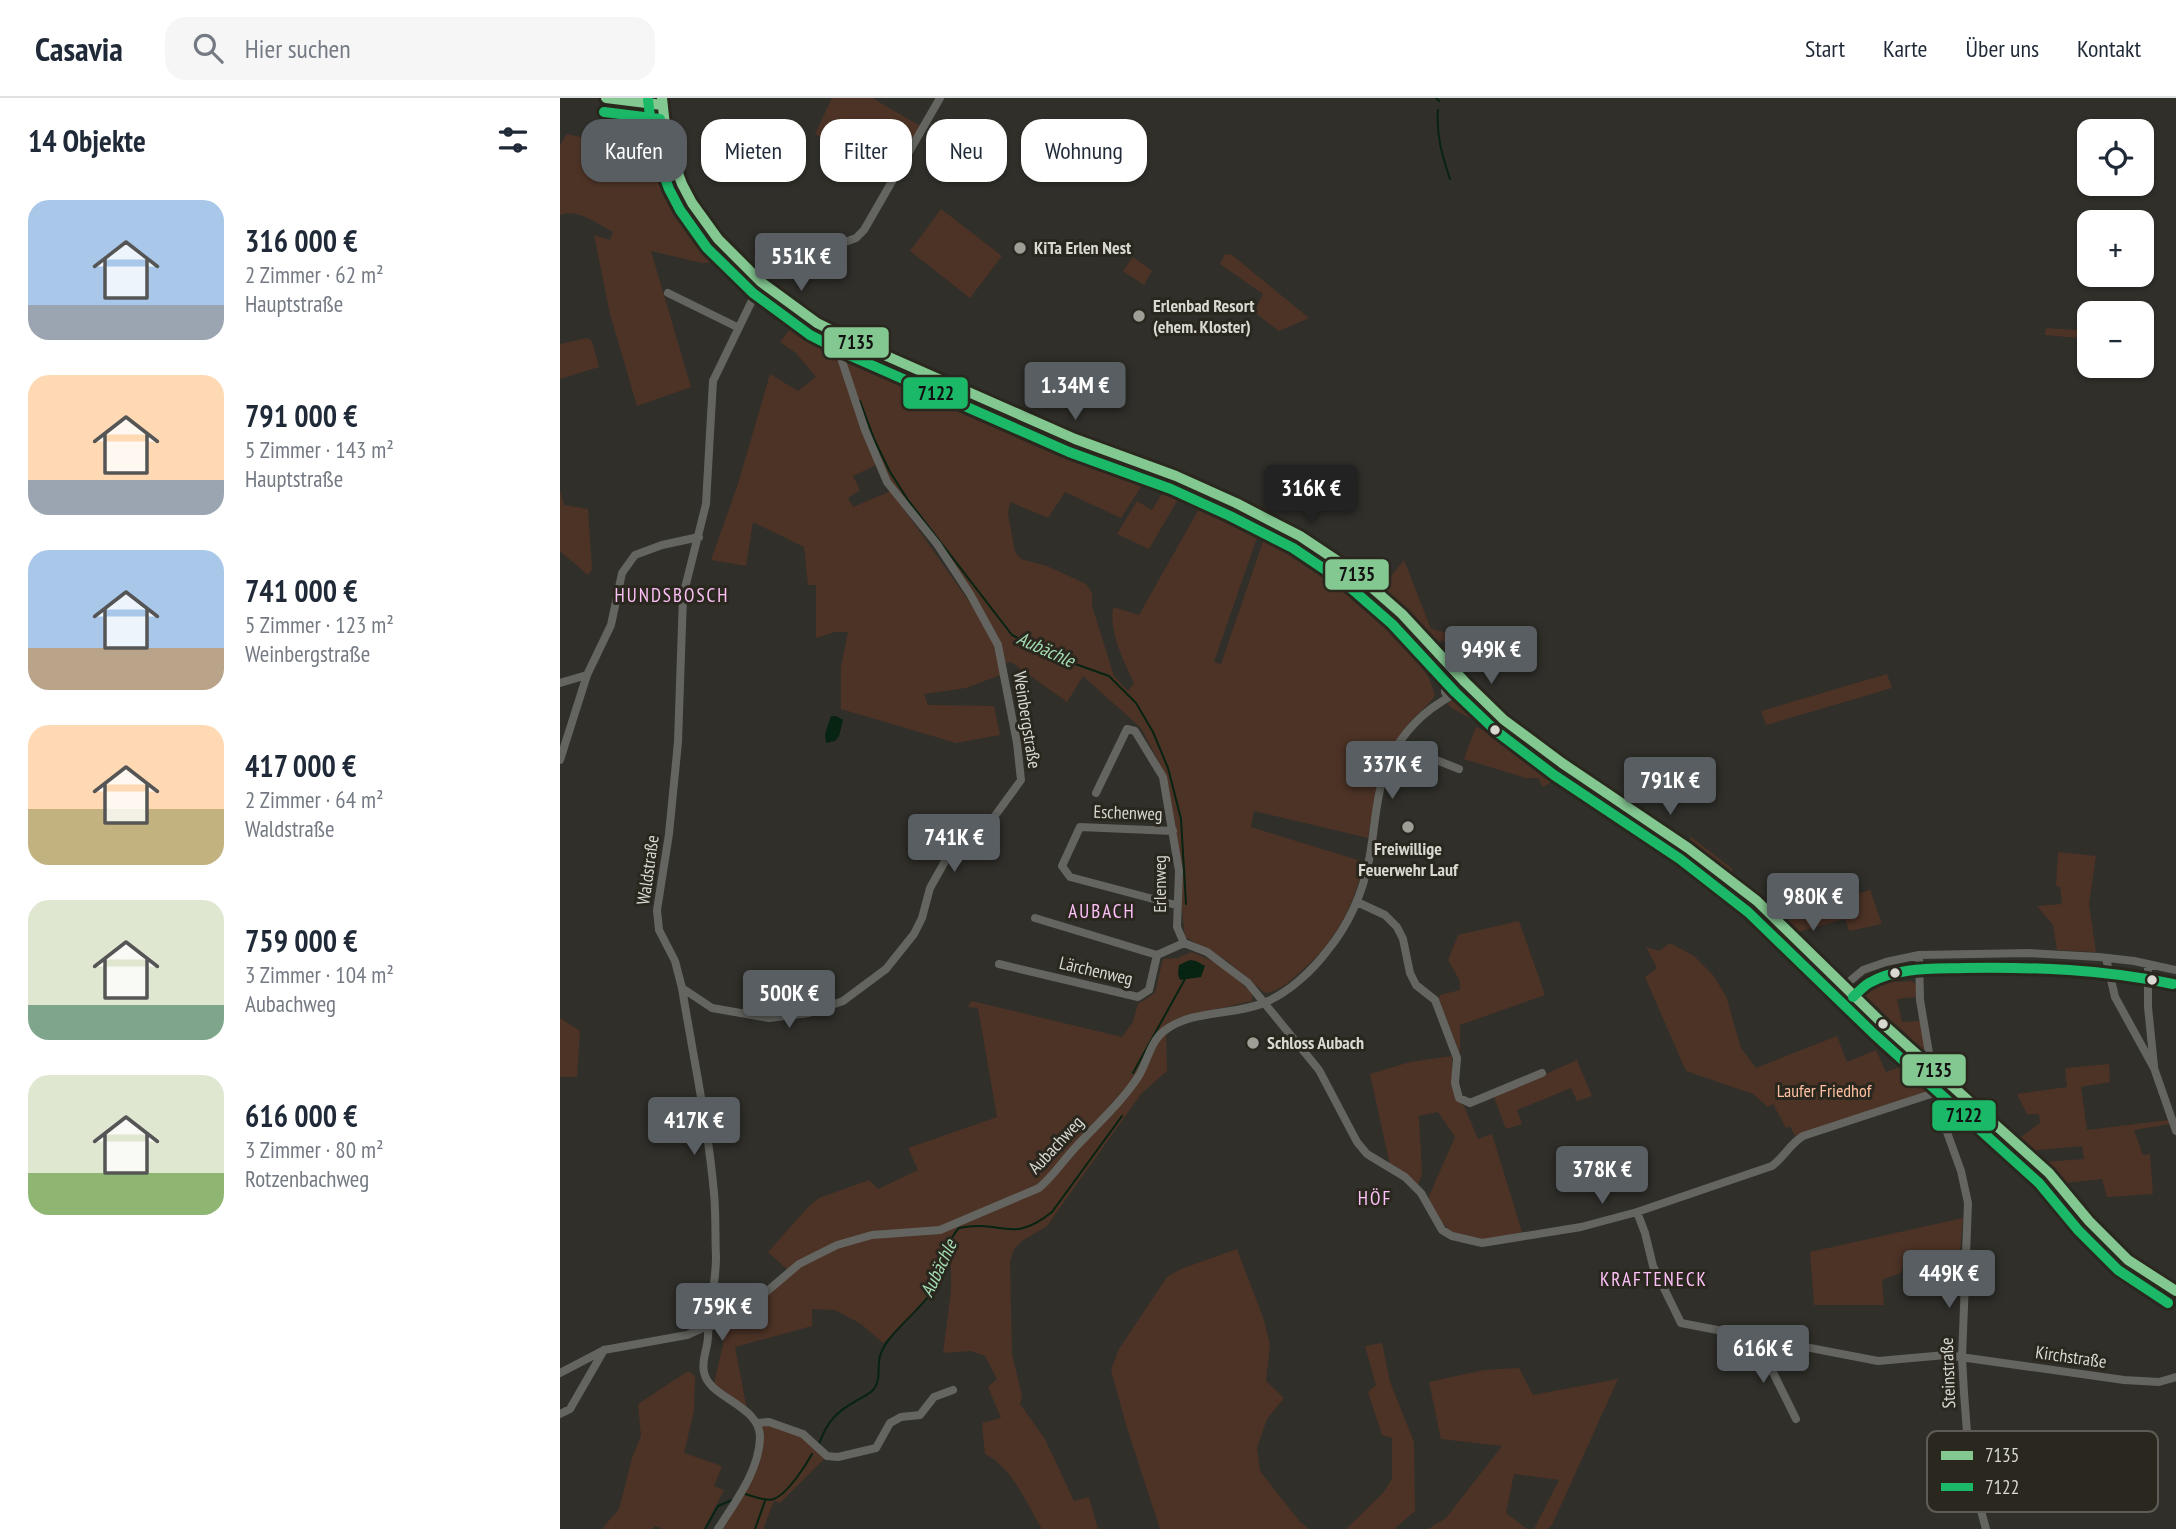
<!DOCTYPE html>
<html lang="de">
<meta charset="utf-8">
<style>
body{margin:0;font-family:"PT Sans Narrow",sans-serif;background:#f6f6f7;color:#1f2937;height:100vh;display:flex;flex-direction:column;font-size:26px;white-space:nowrap}
*{box-sizing:border-box;margin:0}
p{font-size:23px;color:#747a83}
.icon{flex:none;width:38px;height:38px;fill:none;stroke:currentColor;stroke-width:2;stroke-linecap:round;stroke-linejoin:round}
.map{position:relative;flex:1;overflow:hidden}
.sheet{display:flex;flex-direction:column;background:#fff;width:560px}
.sheet>*{flex:none}
.hud{position:absolute;left:21px;top:21px;width:665px;height:63px;display:flex;gap:14px}
.tools{position:absolute;left:1517px;top:21px;display:grid;gap:14px}
.tools a{display:grid;place-items:center;width:77px;height:77px;border-radius:14px;background:#fff;box-shadow:0 2px 5px #0004;font-size:35px}
.price{position:absolute;translate:-50% -60px;padding:0 16px;border-radius:7px;background:#585e62;color:#fff;font-size:23px;line-height:46px;filter:drop-shadow(0 2px 4px #0008)}
.price::after{content:'';position:absolute;left:50%;top:42px;width:21px;height:16px;margin-left:-10px;background:inherit;clip-path:polygon(0 0,100% 0,50% 100%)}
.price.current{background:#222;color:#fff}
ul{padding:0;list-style:none}
li{display:flex;align-items:center;gap:21px;height:175px;padding:0 28px}
li span{display:grid;place-items:center;flex:none;width:196px;height:140px;border-radius:21px;color:#555}
li>.icon{margin-inline-start:auto}
span .icon{width:84px;height:84px;fill:#fffc;stroke-width:1}
li b{font-size:30px}
h2{display:flex;justify-content:space-between;align-items:center;height:84px;padding:0 28px;font-size:30px}
.chip{padding:0 24px;border-radius:21px;background:#fff;box-shadow:0 2px 5px #0004;font-size:24px;line-height:63px}
.chip.current{background:#585e62;color:#fff}
header{display:flex;align-items:center;gap:42px;box-sizing:border-box;height:98px;padding:0 35px;background:#fff;border-bottom:2px solid #e0e1e3}
header strong{font-size:33px}
nav{display:flex;gap:38px;margin-inline-start:auto;font-size:24px}
.search{width:490px;height:63px;background:#f6f6f7;display:flex;align-items:center;gap:18px;box-sizing:border-box;padding:0 24px;border-radius:21px;color:#747a83;font-size:26px}
main{display:flex;flex:1;min-height:0}
.map>svg:first-child{display:block}
.green{fill:#4d3326}
.water{fill:#072311}
.lines{fill:none;stroke-linecap:round;stroke-linejoin:round}
.stream{stroke:#072311;stroke-width:2}
.minor{stroke:#646560;stroke-width:8}
.major{stroke:#646660;stroke-width:10}
.bus-1-casing{stroke:#29271e;stroke-width:16}
.bus-2-casing{stroke:#29271e;stroke-width:16}
.bus-1{stroke:#84c891;stroke-width:10}
.bus-2{stroke:#1ab867;stroke-width:10}
.poi-dot{fill:#9e9e97;stroke:#29271e;stroke-width:2.5}
.bus-dot{fill:#d9d9d2;stroke:#29271e;stroke-width:2.5}
.labels{text-anchor:middle;stroke-width:6;stroke-linejoin:round;paint-order:stroke}
.poi-label{font-size:18px;font-weight:bold;fill:#d9d9d2;stroke:#29271e;text-anchor:start}
.street-label{font-size:18px;fill:#d9d9d2;stroke:#29271e}
.park-label{font-size:18px;fill:#fec0a0;stroke:#29271e}
.neighbourhood-label{font-size:19px;letter-spacing:2px;fill:#fec1f8;stroke:#29271e}
.water-label{font-size:19px;font-style:italic;fill:#a4ddb2;stroke:#29271e}
.key{fill:#29271e;stroke:#5e5c54;stroke-width:2}
.key-label{font-size:19px;fill:#d9d9d2}
.line-badge{stroke:#29271e;stroke-width:2.5}
.pale-badge-label{font-size:19px;text-anchor:middle;font-weight:bold;fill:#111}
</style>
<header>
<strong>Casavia</strong>
<div class="search"><svg class="icon" aria-label="search" viewBox="0 0 24 24"><circle cx="10" cy="10" r="6"/><path d="M15 15l6 6"/></svg>Hier suchen</div>
<nav><a>Start</a><a>Karte</a><a>Über uns</a><a>Kontakt</a></nav>
</header>
<main>
<section class="sheet">
<h2>14 Objekte<svg class="icon" aria-label="filters" viewBox="0 0 24 24"><path d="M4 7h16M4 17h16"/><circle cx="9" cy="7" r="2"/><circle cx="15" cy="17" r="2"/></svg></h2>
<ul>
<li><span style="background:linear-gradient(#a9c7e8 75%,#9aa5b1 0)"><svg class="icon" aria-label="home" viewBox="0 0 24 24"><path d="M3 11l9-7 9 7M6 9v11h12V9"/></svg></span><div><b>316 000 €</b><p>2 Zimmer · 62 m²</p><p>Hauptstraße</p></div></li>
<li><span style="background:linear-gradient(#ffd9b3 75%,#9aa5b1 0)"><svg class="icon" aria-label="home" viewBox="0 0 24 24"><path d="M3 11l9-7 9 7M6 9v11h12V9"/></svg></span><div><b>791 000 €</b><p>5 Zimmer · 143 m²</p><p>Hauptstraße</p></div></li>
<li><span style="background:linear-gradient(#a9c7e8 70%,#b9a48a 0)"><svg class="icon" aria-label="home" viewBox="0 0 24 24"><path d="M3 11l9-7 9 7M6 9v11h12V9"/></svg></span><div><b>741 000 €</b><p>5 Zimmer · 123 m²</p><p>Weinbergstraße</p></div></li>
<li><span style="background:linear-gradient(#ffd9b3 60%,#c2b280 0)"><svg class="icon" aria-label="home" viewBox="0 0 24 24"><path d="M3 11l9-7 9 7M6 9v11h12V9"/></svg></span><div><b>417 000 €</b><p>2 Zimmer · 64 m²</p><p>Waldstraße</p></div></li>
<li><span style="background:linear-gradient(#dfe7d0 75%,#7fa58c 0)"><svg class="icon" aria-label="home" viewBox="0 0 24 24"><path d="M3 11l9-7 9 7M6 9v11h12V9"/></svg></span><div><b>759 000 €</b><p>3 Zimmer · 104 m²</p><p>Aubachweg</p></div></li>
<li><span style="background:linear-gradient(#dfe7d0 70%,#8fb573 0)"><svg class="icon" aria-label="home" viewBox="0 0 24 24"><path d="M3 11l9-7 9 7M6 9v11h12V9"/></svg></span><div><b>616 000 €</b><p>3 Zimmer · 80 m²</p><p>Rotzenbachweg</p></div></li>
</ul>
</section>
<div class="map">
<svg width="1616" height="1431" viewBox="0 0 1616 1431">
<rect width="100%" height="100%" fill="#302f2a"/>
<path class="green" d="M272,0H312L362,29L332,79L305,62L255,36Z
M49,7C60,8 77,7 87,11C100,17 99,44 103,56C114,91 141,138 170,161L167,164L142,165L91,153L131,289L77,308L50,216L34,137L50,142L53,134C38,126 17,110 0,117V47L7,36L39,43Z
M381,111L442,158L410,200L350,153Z
M665,156L672,157L749,220L719,233L694,214L703,196L660,166Z
M573,159L592,173L584,187L563,173Z
M240,218L270,239L274,245L316,367L293,378L300,392L288,400L293,409L331,393L418,516L436,546L443,576L406,590L364,596L368,607L434,608L440,637L396,645L281,611V569L288,534H275L256,540V487H248L244,449L193,424L186,468L151,462L178,386L210,276L238,293L256,279L236,255L220,244Z
M1486,230L1529,233V241L1485,237Z
M278,234C377,288 476,345 586,374L581,389L561,420L505,394L488,420L450,404L448,416L455,454L461,461L487,468L526,486L532,495V508L554,578L568,593L574,585C563,562 549,535 553,509L579,517L644,402L701,428L654,564L661,566L707,432L753,458L803,495L823,513L836,528L869,580L875,597C869,608 857,615 849,625C826,654 813,705 808,740L694,713L691,729L804,764C794,809 774,846 738,876C728,885 718,894 705,895L666,862L625,839L606,678L581,630L523,578L507,604L451,564L445,565L421,513L334,391L320,366L275,238Z
M27,240L32,243L39,269L0,281V246Z
M615,369L704,410L785,458L824,487L844,462L871,531L884,534L907,574L905,576L884,548L886,546L882,542L880,544L795,470L613,373Z
M610,382L615,390L623,393L589,451L557,436L577,403L592,412Z
M619,383L729,436L797,479L863,543L881,572V589L869,566L865,565C856,550 848,534 836,520C788,459 688,418 618,387Z
M0,392L4,407L28,411L32,471L28,477L0,453Z
M1327,576L1332,590L1206,627L1201,613Z
M904,595L937,628L936,630L972,648L1121,750L1187,800L1280,890L1275,889L1198,813L1129,759L1007,674L890,609L888,605Z
M916,629C931,636 996,667 1001,678L983,689L978,680H966L904,661Z
M1131,739L1170,769L1173,772L1170,776L1127,745Z
M1498,754L1536,758L1529,806L1536,854L1497,852L1493,827L1477,808L1502,806L1500,789L1496,788Z
M1310,792L1322,826L1289,833L1285,821L1238,834L1220,818Z
M959,823L985,897L900,927V956L879,901L880,897L900,892V883L888,862L898,837Z
M1110,845L1134,858L1153,877L1166,898L1181,950L1196,970L1277,938L1287,964L1316,952L1326,974L1353,964L1367,993L1235,1038L1230,1028L1226,1030L1213,1006L1208,1009L1193,996L1126,973L1085,879L1097,870L1086,849L1099,853Z
M632,854L659,866L692,895V903L634,916L606,928L573,981L472,1096L556,1012L606,934L607,973L581,996L487,1128L462,1143L454,1151L450,1163L452,1256L462,1298L460,1306L485,1341L514,1403L529,1399L538,1431H482C466,1405 453,1370 425,1356L422,1325L441,1320L428,1289L437,1281L425,1258L411,1253L383,1255L391,1193V1166H382C376,1202 349,1221 323,1245L301,1226L275,1212L252,1211V1228L175,1249L187,1312L154,1286L167,1229L231,1175L208,1154L249,1108L259,1100L309,1082L318,1091L358,1072L348,1050L437,1019L418,910L407,909L412,903L562,939L573,924L578,906L595,895L603,861L618,860V863L619,859Z
M1335,880L1336,884L1352,883L1356,887L1357,899L1337,901L1342,924L1360,923L1365,948L1362,956L1297,889Z
M0,920L20,933L17,979H0Z
M892,958V987L898,1003L904,1008L918,1041L932,1036L962,1134C930,1141 898,1151 878,1118C874,1112 869,1106 869,1098L895,1039L878,1014L859,1018L862,1076L858,1087L830,1067L810,976L850,964Z
M1017,962L1032,998L1017,1003L1011,990L957,1012L962,1026L946,1031L934,999Z
M1549,966L1550,984L1521,989L1527,1032L1608,1022L1610,1026L1574,1032L1583,1057L1590,1056L1593,1096L1547,1099L1542,1081L1505,1085L1484,1064L1524,1061L1522,1048L1470,1053L1458,1041L1480,1025L1479,1016H1467L1457,996L1507,989L1505,970Z
M1403,1120L1400,1155L1344,1165L1341,1175L1322,1182L1324,1207H1254L1250,1154Z
M677,1151L704,1222L710,1247L706,1283L724,1300L707,1321L697,1350L700,1373L740,1424L749,1431H600L567,1330L551,1272L559,1251L607,1179L621,1171Z
M822,1245L830,1284L854,1344L855,1413L834,1431H786L823,1395L832,1381V1340L822,1337L808,1294L816,1287L805,1248Z
M959,1270L973,1297L1058,1281L992,1427L988,1431H974L999,1382L954,1376L946,1415L967,1431H868L886,1420L942,1348L881,1341L869,1284L924,1272Z
M128,1273L135,1278L134,1313L124,1355L162,1368L154,1388L164,1392L144,1431H103L95,1428L93,1431H42L59,1411L72,1360L81,1338L78,1306Z
M206,1326L245,1340L266,1359L220,1405L214,1403L203,1431H160L197,1366L200,1329Z"/>
<path class="water" d="M271,618H276L283,622L279,638L275,643L266,645L265,636Z
M630,862L636,863L645,868L641,879L620,882L618,876L619,867Z"/>
<g class="lines">
<path class="stream" d="M876,0L879,3
M83,10C103,65 123,120 167,162
M878,12C876,37 882,57 890,81
M300,303L314,341L330,374L348,402L452,537L493,558L549,578L576,605L593,634L608,670L621,721L626,806
M573,975L625,881
M259,1346C267,1324 276,1314 296,1303C302,1299 309,1297 314,1291C322,1280 316,1267 321,1255C329,1234 360,1213 372,1193C384,1173 383,1147 399,1130C442,1121 451,1147 492,1114L562,1018
M185,1396C193,1398 206,1404 214,1401C227,1396 245,1369 252,1356
M145,1431L158,1408L172,1402
M195,1431L205,1403"/>
<path class="minor" d="M192,175L246,147L288,143L296,140L304,132L380,0
M108,195L177,229
M0,585L27,577
M838,647L899,671
M0,662L27,577L51,527L62,475L75,457L102,447L139,439
M536,695L567,631L575,633L603,679L619,773L617,829L624,845L647,854L688,885L759,972L797,1044L807,1056L845,1079L861,1095L882,1132L892,1138L922,1145L1021,1129L1077,1114L1085,1135L1093,1168L1121,1225L1318,1263L1386,1257L1564,1282L1599,1284L1616,1279
M613,733L520,729L502,768L510,779L616,807
M797,804L825,817L837,829L843,841L850,875L856,887L875,902L897,960L895,985L899,1000L910,1005L982,975
M475,820L597,857L624,845
M1359,857L1360,902L1369,955L1366,966
M1546,860L1555,899L1594,970L1616,1033
M439,866L578,899L589,892L597,857
M1588,866V909L1594,968
M1284,888L1303,872L1326,864L1359,857L1468,855L1539,859L1574,863L1616,872
M122,890L152,910L209,920L249,915L283,903L326,871L354,836L362,820L370,790L393,749L426,730L461,682L457,645L438,547L410,496L377,446L327,384L305,332L280,257L276,234
M1381,995L1379,1012L1401,1073L1408,1105L1402,1260L1404,1295L1410,1372L1426,1431
M1077,1114L1212,1068C1224,1059 1230,1046 1243,1038L1374,995H1381L1384,991
M153,1228L171,1219L198,1201L239,1166L277,1147L312,1137L380,1132L479,1090C493,1078 502,1064 514,1051C536,1027 560,1006 578,979C587,965 590,944 604,933C632,911 675,918 706,904C729,894 752,873 767,853C788,828 803,795 809,762C815,732 815,702 825,673C835,645 855,620 881,604C891,598 898,594 905,584
M1196,1240L1236,1321
M0,1275L44,1252L127,1237L147,1228
M0,1316L10,1311L44,1252
M197,1325L209,1324L243,1336L267,1358L278,1359L316,1350L330,1325L341,1319L360,1317L374,1299L393,1292
M158,1431C175,1404 199,1373 200,1340C201,1307 148,1300 144,1274C141,1261 148,1251 148,1238C149,1212 156,1185 156,1159C155,1138 156,1116 154,1095C148,1027 133,958 122,890L115,863L99,832L97,812L109,736L118,644L123,498L146,406L153,283L201,184"/>
<path class="major" d="M46,0L102,7
M102,0L107,46L122,86L132,105L158,141L201,184L257,225L297,245L515,341L616,378L676,405L740,438L794,474L842,516L905,584L944,622L1002,665L1128,750L1197,803L1323,926L1489,1075L1529,1123L1568,1162L1616,1193
M882,561L886,579V594"/>
<defs>
<path id="bus-1" d="M46,0L102,7
M102,0L107,46L122,86L132,105L158,141L201,184L257,225L297,245L515,341L616,378L676,405L740,438L794,474L842,516L905,584L944,622L1002,665L1128,750L1197,803L1323,926L1489,1075L1529,1123L1568,1162L1616,1193"/>
<path id="bus-2" d="M88,2L94,50L109,91L120,112L147,150L193,195L250,237L291,258L509,354L611,391L670,418L733,450L785,485L832,526L895,594L936,633L994,677L1120,761L1188,814L1314,936L1479,1085L1518,1132L1558,1172L1608,1205
M44,14L100,21
M1293,899C1298,894 1304,888 1309,885C1336,869 1374,871 1404,870C1475,869 1544,871 1613,886"/>
</defs>
<use href="#bus-1" class="bus-1-casing"/>
<use href="#bus-2" class="bus-2-casing"/>
<use href="#bus-1" class="bus-1"/>
<use href="#bus-2" class="bus-2"/>
</g>
<g class="poi-dot">
<circle cx="460" cy="150" r="7"/>
<circle cx="579" cy="218" r="7"/>
<circle cx="848" cy="729" r="7"/>
<circle cx="693" cy="945" r="7"/>
</g>
<g class="bus-dot">
<circle cx="935" cy="632" r="6"/>
<circle cx="1335" cy="875" r="6"/>
<circle cx="1592" cy="882" r="6"/>
<circle cx="1323" cy="926" r="6"/>
</g>
<g class="labels">
<g class="poi-label">
<text x="474" y="156">KiTa Erlen Nest</text>
<text x="593" y="214">Erlenbad Resort<tspan x="593" dy="21">(ehem. Kloster)</tspan></text>
<text x="848" y="757" text-anchor="middle">Freiwillige<tspan x="848" dy="21">Feuerwehr Lauf</tspan></text>
<text x="707" y="951">Schloss Aubach</text>
</g>
<g class="street-label">
<text transform="translate(467 622) rotate(81)" y="6">Weinbergstraße</text>
<text transform="translate(568 715) rotate(2)" y="6">Eschenweg</text>
<text transform="translate(88 772) rotate(-82)" y="6">Waldstraße</text>
<text transform="translate(600 786) rotate(-90)" y="6">Erlenweg</text>
<text transform="translate(536 873) rotate(13)" y="6">Lärchenweg</text>
<text transform="translate(496 1047) rotate(-47)" y="6">Aubachweg</text>
<text transform="translate(1511 1259) rotate(8)" y="6">Kirchstraße</text>
<text transform="translate(1388 1275) rotate(-92)" y="6">Steinstraße</text>
</g>
<g class="park-label">
<text x="1264" y="999">Laufer Friedhof</text>
</g>
<g class="neighbourhood-label">
<text x="112" y="504">HUNDSBOSCH</text>
<text x="542" y="820">AUBACH</text>
<text x="815" y="1107">HÖF</text>
<text x="1094" y="1188">KRAFTENECK</text>
</g>
<g class="water-label">
<text transform="translate(486 551) rotate(24)" y="7">Aubächle</text>
<text transform="translate(378 1170) rotate(-65)" y="7">Aubächle</text>
</g>
</g>
<rect x="1367" y="1333" width="231" height="81" rx="10" class="key"/>
<rect x="1381" y="1353" width="32" height="9" fill="#84c891"/>
<rect x="1381" y="1385" width="32" height="8" fill="#1ab867"/>
<g class="key-label">
<text x="1425" y="1364">7135</text>
<text x="1425" y="1396">7122</text>
</g>
<g class="line-badge">
<rect x="263" y="228" width="67" height="33" rx="7" fill="#84c891"/>
<rect x="342" y="278" width="67" height="34" rx="7" fill="#1ab867"/>
<rect x="764" y="460" width="66" height="33" rx="7" fill="#84c891"/>
<rect x="1341" y="955" width="66" height="34" rx="7" fill="#84c891"/>
<rect x="1371" y="1001" width="66" height="33" rx="7" fill="#1ab867"/>
</g>
<g class="pale-badge-label">
<text x="296" y="251">7135</text>
<text x="376" y="302">7122</text>
<text x="797" y="483">7135</text>
<text x="1374" y="979">7135</text>
<text x="1404" y="1024">7122</text>
</g>
</svg>
<div class="tools">
<a><svg class="icon" aria-label="locate" viewBox="0 0 24 24"><circle cx="12" cy="12" r="6"/><path d="M12 2v4M12 18v4M2 12h4M18 12h4"/></svg></a>
<a>+</a>
<a>−</a>
</div>
<b class="price" style="left:241px;top:195px">551K €</b>
<b class="price" style="left:515px;top:324px">1.34M €</b>
<b class="price current" style="left:751px;top:427px">316K €</b>
<b class="price" style="left:931px;top:588px">949K €</b>
<b class="price" style="left:832px;top:703px">337K €</b>
<b class="price" style="left:1110px;top:719px">791K €</b>
<b class="price" style="left:394px;top:776px">741K €</b>
<b class="price" style="left:1253px;top:835px">980K €</b>
<b class="price" style="left:229px;top:932px">500K €</b>
<b class="price" style="left:134px;top:1059px">417K €</b>
<b class="price" style="left:1042px;top:1108px">378K €</b>
<b class="price" style="left:1389px;top:1212px">449K €</b>
<b class="price" style="left:162px;top:1245px">759K €</b>
<b class="price" style="left:1203px;top:1287px">616K €</b>
<div class="hud">
<a class="chip current">Kaufen</a>
<a class="chip">Mieten</a>
<a class="chip">Filter</a>
<a class="chip">Neu</a>
<a class="chip">Wohnung</a>
</div>
</div>
</main>
